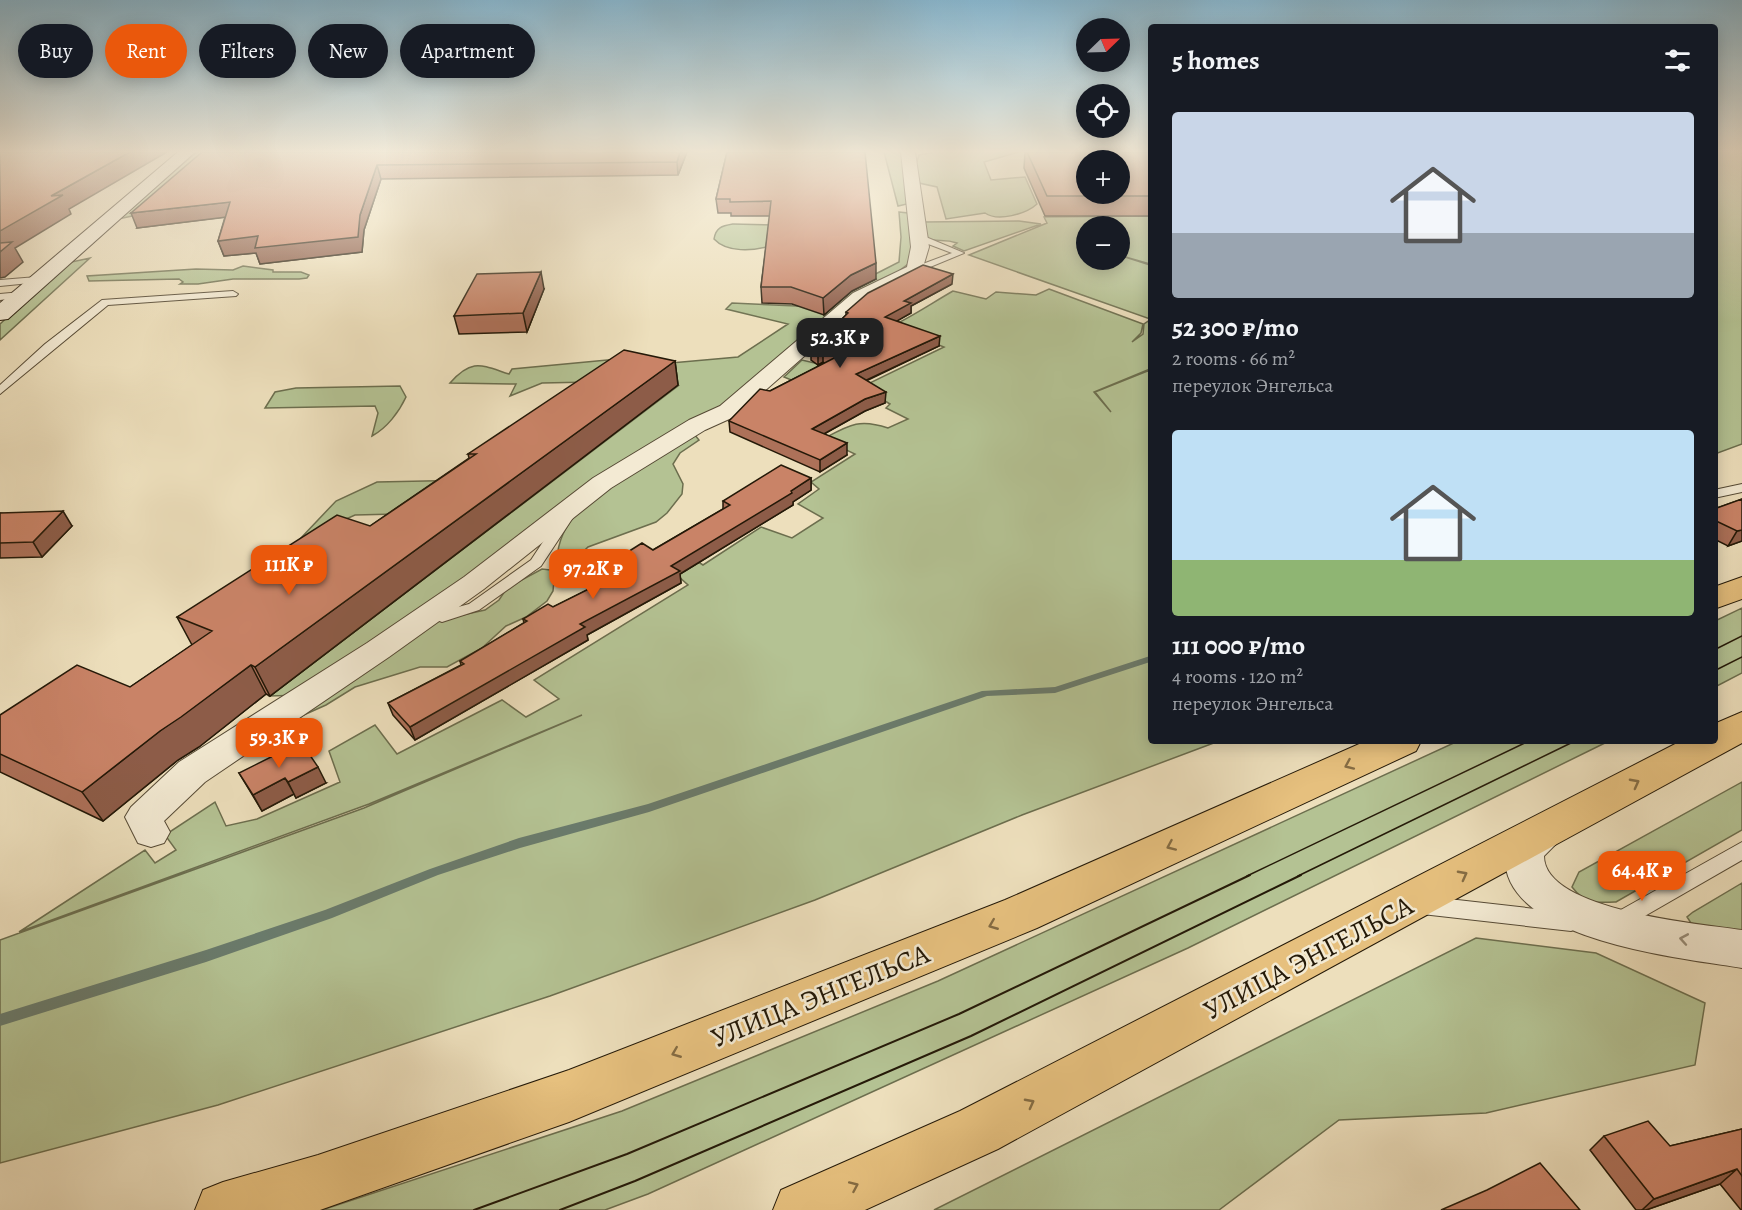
<!DOCTYPE html>
<meta charset="utf-8">
<style>
body{margin:0;font-family:Alegreya,serif;background:#20242c;color:#f1f3f6;height:100vh;display:flex;flex-direction:column;font-size:22px;white-space:nowrap}
*{box-sizing:border-box;margin:0}
p{font-size:20px;color:#9ea1a6}
.icon{flex:none;width:33px;height:33px;fill:none;stroke:currentColor;stroke-width:2;stroke-linecap:round;stroke-linejoin:round}
.map{position:relative;flex:1;overflow:hidden}
.panel{position:absolute;left:1148px;top:24px;width:570px;height:720px;display:flex;flex-direction:column;background:#171b24;border-radius:6px;box-shadow:0 3px 15px #0003}
.panel>*{flex:none}
.banner{position:absolute;left:18px;top:24px;width:570px;height:54px;display:flex;gap:12px}
.needle{width:39px;rotate:67deg}
.buttons{position:absolute;left:1076px;top:18px;display:grid;gap:12px}
.buttons a{display:grid;place-items:center;width:54px;height:54px;border-radius:50%;background:#171b24;box-shadow:0 3px 15px #0003;font-size:30px}
.price{position:absolute;translate:-50% -51px;padding:0 14px;border-radius:12px;background:#ea580c;color:#fff;font-size:20px;line-height:39px;filter:drop-shadow(0 2px 3px #0008)}
.price::after{content:'';position:absolute;left:50%;top:36px;width:18px;height:14px;margin-left:-9px;background:inherit;clip-path:polygon(0 0,100% 0,50% 100%)}
.price.selected{background:#222;color:#fff}
ul{padding:0;list-style:none}
li{display:grid;align-content:center;gap:12px;height:318px;padding:0 24px}
li span{display:grid;place-items:center;height:186px;border-radius:6px;color:#555}
li>.icon{margin-inline-start:auto}
span .icon{width:108px;height:108px;fill:#fffc;stroke-width:1}
li b{font-size:26px}
h2{display:flex;justify-content:space-between;align-items:center;height:72px;padding:0 24px;font-size:26px}
.tag{padding:0 21px;border-radius:27px;background:#171b24;box-shadow:0 3px 15px #0003;font-size:21px;line-height:54px}
.tag.selected{background:#ea580c;color:#fff}
.map>svg:first-child{display:block}
.green{fill:#b4c293;stroke:#6c6e4e;stroke-width:1.5;fill-rule:evenodd}
.lines{fill:none;stroke-linecap:round;stroke-linejoin:round}
.stream{fill:#6a7b6c;fill-rule:evenodd}
.lane-casing{stroke:#564a35;stroke-width:2}
.street-casing{stroke:#564a35;stroke-width:2}
.secondary-casing{stroke:#241908;stroke-width:2}
.primary-casing{stroke:#241908;stroke-width:2}
.lane{fill:#f3ead3;fill-rule:evenodd}
.street{fill:#f3ead3;fill-rule:evenodd}
.secondary{fill:#f3ead3;fill-rule:evenodd}
.primary{fill:#e6c07e;fill-rule:evenodd}
.tram-far1{stroke:#241908;stroke-width:1.5}
.tram{stroke:#241908;stroke-width:2}
.wall{fill:#ad7159;stroke:#241908;stroke-width:1.5}
.shaded-wall{fill:#8d5c48;stroke:#241908;stroke-width:1.5}
.building{fill:#c98367;stroke:#241908;stroke-width:1.5;fill-rule:evenodd}
.oneway{stroke:#856c43}
.oneway2{stroke:#968c78}
.labels{text-anchor:middle;stroke-width:5;stroke-linejoin:round;paint-order:stroke}
.near-street-label{font-size:28px;fill:#241908;stroke:#f3ead3}
</style>
<div class="map">
<svg width="1742" height="1210" viewBox="0 0 1742 1210">
<rect width="100%" height="100%" fill="#eddfbc"/>
<filter id="stains"><feTurbulence type="fractalNoise" baseFrequency=".00333" numOctaves="4"/><feColorMatrix values="0 0 0 0 .2 0 0 0 0 .09 0 0 0 0 .02 0 0 0 .5 -.17"/></filter>
<radialGradient id="worn" r=".72"><stop offset=".6" stop-color="#630" stop-opacity="0"/><stop offset="1" stop-color="#630" stop-opacity=".3"/></radialGradient>
<path class="green" d="M197,152H213L137,215L118,219Z
M884,152H900L902,156L907,204L898,206Z
M936,152H1019L984,162L991,180L1025,177L1037,204C1026,214 998,222 985,213L946,219L937,187L919,183L915,167L919,155Z
M1715,152H1742V444L1715,454Z
M899,212L908,213L912,253L908,264L733,400L303,695L270,696L678,386L591,382L542,383L510,396L516,384L450,383C472,358 481,365 509,374L512,369L618,359L637,366L738,357L788,324L726,309L732,303L819,307L854,285L899,262L901,237Z
M1150,216V264L1122,256L1150,265V319L969,255L1047,223L1044,217ZM1086,226H1119V260H1086Z
M1019,221L1041,224L964,251L953,246L957,243C943,238 938,243 925,238L923,222Z
M733,224L777,225L770,246C753,251 727,253 714,239C716,227 722,226 733,224Z
M90,258L0,340V324L67,263Z
M243,266L273,270V272H301L309,275L307,278L299,279H233L198,284H180L183,282L179,279L89,281L87,276L196,269L233,270Z
M1049,289L1143,324L1141,333L1132,342L1143,334L1144,324L1150,320V369L1094,392L1111,412L1095,392L1150,370V741H1219L1022,815L815,900L550,996L218,1105L0,1163V940L364,808L582,715L369,804L19,932L145,850L155,863L176,850L165,835L215,802L226,826L257,819L340,782L329,751L375,725L397,754L502,700L526,717L559,699L534,680L688,585L659,559L677,548L703,565L761,527L792,538L823,518L798,504L819,489L811,482L855,454L823,439C849,425 859,418 888,428L908,419L886,408L890,404L862,387L825,394L784,377L802,360L844,370L870,383L944,347L892,326C913,316 932,303 953,291L986,299L996,292L1036,295Z
M400,386L406,397C399,412 387,428 372,436L378,413L375,406L265,408L275,392L296,388Z
M694,434L699,440L680,453L673,464L683,484L682,494L667,513L656,522L588,547L554,580L553,591L547,601L526,617L506,626L482,648L447,667H420L355,687L326,705L279,726L435,621L485,610L499,600L507,588L542,569L550,570L557,561C558,515 599,493 635,471C654,459 674,446 694,434Z
M472,480L437,513L355,515L299,540L336,501L377,482Z
M1742,608V673L1715,687V621Z
M1458,741H1609L1188,948L648,1194L605,1210H322L622,1111L938,981Z
M1742,782V830L1616,902C1596,903 1585,904 1572,887L1579,872Z
M1742,883V937L1691,923L1687,917L1693,912Z
M1476,938L1596,953L1705,1003L1695,1065L1486,1113L1339,1120L1219,1210H934Z"/>
<g class="lines">
<path class="stream" d="M1150,656V662L1055,693L987,696L649,812L520,848L438,875L332,918L206,962L0,1026V1014L206,950L325,910L430,869L519,838L648,804L982,691L1055,687Z"/>
<defs>
<path id="lane" d="M915,235H921L964,253L918,272H912V268L952,253L915,239Z
M37,277L42,280L40,282L0,286V280Z
M233,291L238,294L236,296L108,305L0,394V385L45,344L102,300Z
M21,292L24,293V297L0,300V294Z
M1742,484V492L1714,498V490Z
M569,509L576,513L541,566L479,610L442,622L437,620L426,611L429,608L434,606L444,611L469,604L531,560L564,510Z
M1742,842V860L1624,928L1617,931L1610,928L1607,922L1610,916Z
M1422,896L1571,913L1578,916L1581,922L1578,928L1571,931L1422,914L1415,911L1412,905L1415,899Z"/>
<path id="street" d="M901,152H915L929,247L921,274L867,301L736,416L705,430L611,488L484,589L389,657L205,782L164,821L170,832L164,843L151,847L138,843L125,817L131,807L179,762L367,643L464,577L593,478L689,420L720,406L853,293L907,267L911,247Z
M1543,818L1556,822L1562,833L1556,844L1544,856C1544,911 1702,924 1742,930V968C1683,958 1502,941 1505,856C1511,836 1524,824 1543,818Z"/>
<path id="secondary" d="M178,152H195L8,319L0,320V303Z"/>
<path id="primary" d="M1742,577V599L1714,609V587Z
M1742,712V743L998,1149L865,1210H773L781,1190L960,1111L1681,741H1714V724Z
M1366,741H1421L1416,751L1037,928L569,1122L320,1210H195L203,1190L223,1182L318,1155L569,1070L1005,900Z"/>
</defs>
<use href="#lane" class="lane-casing"/>
<use href="#street" class="street-casing"/>
<use href="#secondary" class="secondary-casing"/>
<use href="#primary" class="primary-casing"/>
<use href="#lane" class="lane"/>
<use href="#street" class="street"/>
<use href="#secondary" class="secondary"/>
<use href="#primary" class="primary"/>
<path class="tram-far1" d="M1714,650L1742,636
M1714,671L1742,657
M1247,876L1529,741
M1298,876L1575,741"/>
<path class="tram" d="M474,1210L627,1154L959,1014L1250,875
M560,1210L635,1181L971,1036L1301,875"/>
</g>
<path class="wall" d="M202,152H687L678,175L381,179L364,230L362,252L260,264L256,253L224,256L218,241L225,217L137,228Z
M727,152L876,279L852,291L824,315L792,304L762,303L761,287L770,216H731V213H718L716,199Z
M1025,152H1150V216H1045L1024,168Z
M952,284L911,306V313L896,321L939,346L866,381L885,403L865,411L824,434L847,455L820,472L730,432L729,421L770,391L825,363L823,362L818,365L811,360V349L846,315V312Z
M544,289L527,332L459,334L454,316Z
M675,361L678,385L270,696L266,694L199,747L178,760L103,821L0,772V715L130,687L192,645L177,617L370,526L469,458L468,454Z
M811,478V490L793,502V505L680,574L681,583L587,635L588,640L415,740L393,715L388,703L461,665L460,661L524,623L523,619L553,607L599,584L596,572L653,550L723,509V501Z
M1742,499V541L1728,546L1714,539V509Z
M0,513L72,526L42,557L0,558Z
M239,773L326,783L296,798L294,794L262,811Z
M1742,1129V1210H1741L1720,1184L1646,1210H1636L1590,1150L1604,1136L1670,1146Z"/>
<path class="shaded-wall" d="M130,152H167L69,209L71,214L15,248L23,262L5,277L0,278V231L51,196Z
M680,152H687L678,175L677,162Z
M377,165L381,179L364,230L362,252L260,264L256,253L224,256L218,241L360,215Z
M230,202L235,216L137,228L131,213Z
M876,263V279L852,291L824,315L823,298L851,275Z
M541,272L544,289L527,332L523,313Z
M953,274L952,284L911,306V313L885,328V317L904,301Z
M940,336L939,346L856,385V374Z
M823,352V362L818,365V355Z
M675,361L678,385L270,696L255,667Z
M886,392L885,403L865,411L813,440L812,429L865,399Z
M847,443V455L820,472V460Z
M811,478V490L793,502V505L680,574L681,583L587,635L588,640L415,740L410,727Z
M63,511L72,526L42,557L33,542Z
M1742,530V541L1728,546L1737,531Z
M251,665L266,694L199,747L178,760L103,821L82,792L160,731Z
M318,767L326,783L296,798L288,782Z
M285,778L294,794L262,811L253,795Z
M1737,1169L1720,1184L1646,1210H1642L1654,1199Z"/>
<path class="building" d="M0,152H130L51,196L63,195L0,231Z
M202,152H680L677,162L377,165L360,215L358,237L255,248L258,236L218,241L230,202L131,213Z
M727,152H865L876,263L851,275L823,298L791,287H761L771,201L730,202V199H716Z
M1027,152H1150V196H1047ZM1086,160H1119V194H1086Z
M12,242L0,252V243Z
M923,265L953,274L904,301L911,303L885,317L940,336L856,374L886,392L865,399L812,429L847,443L820,460L729,421L760,389L770,391L840,355L823,352L818,355L811,349L848,313L846,312L868,293Z
M541,272L523,313L454,316L477,274Z
M624,350L675,361L255,667L251,665L181,717L160,731L82,792L0,754V715L77,665L130,687L212,631L177,617L337,515L370,526L476,454H468Z
M781,465L811,478L791,491L792,493L671,566L680,571L580,624L585,627L410,727L388,703L464,664L460,661L527,621L523,619L548,604L553,607L609,579L596,572L642,543L653,550L730,505L723,501Z
M1742,499V530L1737,531L1714,520V509Z
M63,511L33,542L0,543V513Z
M301,742L318,767L288,782L285,778L253,795L239,773Z
M1648,1121L1670,1146L1742,1129V1176L1737,1169L1654,1199L1604,1136Z
M1540,1163L1580,1210H1441L1487,1190Z"/>
<defs><path id="oneway-chevron" d="M-2-3.5L2.5 0L-2 3.5" fill="none" stroke-width="1.6" stroke-linecap="round" stroke-linejoin="round" transform="scale(1.5)"/></defs>
<g class="oneway">
<use href="#oneway-chevron" transform="translate(1349 765) rotate(156)"/>
<use href="#oneway-chevron" transform="translate(1635 783) rotate(-28)"/>
<use href="#oneway-chevron" transform="translate(1171 846) rotate(156)"/>
<use href="#oneway-chevron" transform="translate(1463 875) rotate(-28)"/>
<use href="#oneway-chevron" transform="translate(993 925) rotate(158)"/>
<use href="#oneway-chevron" transform="translate(676 1053) rotate(158)"/>
<use href="#oneway-chevron" transform="translate(1030 1103) rotate(-28)"/>
<use href="#oneway-chevron" transform="translate(854 1186) rotate(-24)"/>
</g>
<use class="oneway2" href="#oneway-chevron" transform="translate(1684 939) rotate(-170)"/>
<linearGradient id="sky" x2="0" y2="1"><stop stop-color="#88b8d1"/><stop offset="0.47" stop-color="#f7f1e1"/><stop offset="1" stop-color="#f7f1e1" stop-opacity="0"/></linearGradient>
<rect width="1742" height="322" fill="url(#sky)"/>
<g class="labels">
<g class="near-street-label">
<text transform="translate(1308 957) rotate(-28)" y="10">УЛИЦА ЭНГЕЛЬСА</text>
<text transform="translate(820 995) rotate(-22)" y="10">УЛИЦА ЭНГЕЛЬСА</text>
</g>
</g>
<rect width="100%" height="100%" filter="url(#stains)"/>
<rect width="100%" height="100%" fill="url(#worn)"/>
</svg>
<div class="buttons">
<a><svg class="needle" viewBox="-14 -14 28 28"><path d="M0-13l5 13h-10z" fill="#e53935"/><path d="M0 13l5-13h-10z" fill="#9ea1a6"/></svg></a>
<a><svg class="icon" aria-label="locate" viewBox="0 0 24 24"><circle cx="12" cy="12" r="6"/><path d="M12 2v4M12 18v4M2 12h4M18 12h4"/></svg></a>
<a>+</a>
<a>−</a>
</div>
<b class="price selected" style="left:840px;top:369px">52.3K ₽</b>
<b class="price" style="left:289px;top:596px">111K ₽</b>
<b class="price" style="left:593px;top:600px">97.2K ₽</b>
<b class="price" style="left:279px;top:769px">59.3K ₽</b>
<b class="price" style="left:1642px;top:902px">64.4K ₽</b>
<div class="banner">
<a class="tag">Buy</a>
<a class="tag selected">Rent</a>
<a class="tag">Filters</a>
<a class="tag">New</a>
<a class="tag">Apartment</a>
</div>
<section class="panel">
<h2>5 homes<svg class="icon" aria-label="filters" viewBox="0 0 24 24"><path d="M4 7h16M4 17h16"/><circle cx="9" cy="7" r="2"/><circle cx="15" cy="17" r="2"/></svg></h2>
<ul>
<li><span style="background:linear-gradient(#c9d6e8 65%,#9aa5b1 0)"><svg class="icon" aria-label="home" viewBox="0 0 24 24"><path d="M3 11l9-7 9 7M6 9v11h12V9"/></svg></span><div><b>52 300 ₽/mo</b><p>2 rooms · 66 m²</p><p>переулок Энгельса</p></div></li>
<li><span style="background:linear-gradient(#bfe0f5 70%,#8fb573 0)"><svg class="icon" aria-label="home" viewBox="0 0 24 24"><path d="M3 11l9-7 9 7M6 9v11h12V9"/></svg></span><div><b>111 000 ₽/mo</b><p>4 rooms · 120 m²</p><p>переулок Энгельса</p></div></li>
</ul>
</section>
</div>
